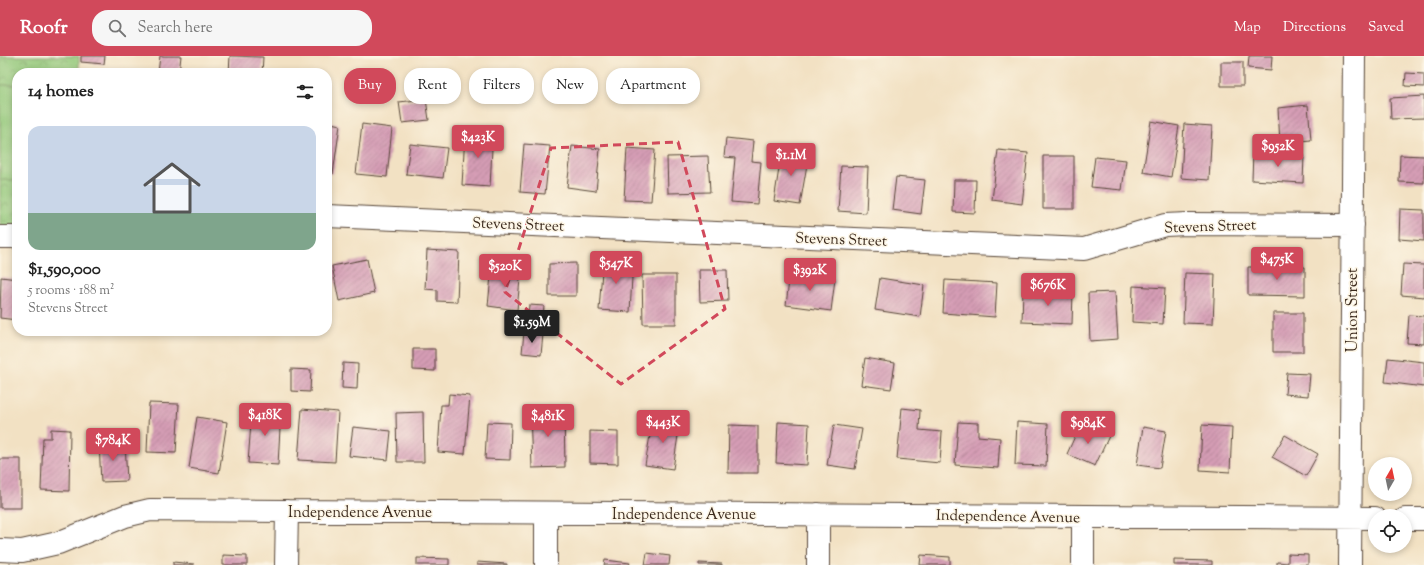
<!DOCTYPE html>
<meta charset="utf-8">
<style>
body{margin:0;font-family:"Sorts Mill Goudy",serif;background:#f6f6f6;color:#222;height:100vh;display:flex;flex-direction:column;font-size:15px;white-space:nowrap}
*{box-sizing:border-box;margin:0}
p{font-size:13px;color:#767676}
.icon{flex:none;width:22px;height:22px;fill:none;stroke:currentColor;stroke-width:2;stroke-linecap:round;stroke-linejoin:round}
.map{position:relative;flex:1;overflow:hidden}
.drawer{position:absolute;left:12px;top:12px;width:320px;height:268px;display:flex;flex-direction:column;background:#fff;border-radius:16px;box-shadow:0 2px 6px #0003}
.drawer>*{flex:none}
.guide{position:absolute;left:344px;top:12px;width:380px;height:36px;display:flex;gap:8px}
.needle{width:26px;rotate:9deg}
.controls{position:absolute;left:1368px;top:401px;display:grid;gap:8px}
.controls a{display:grid;place-items:center;width:44px;height:44px;border-radius:50%;background:#fff;box-shadow:0 2px 6px #0003;font-size:20px}
.price{position:absolute;translate:-50% -34px;padding:0 9px;border-radius:4px;background:#d1495b;color:#fff;font-size:13px;line-height:26px;filter:drop-shadow(0 1px 2px #0008)}
.price::after{content:'';position:absolute;left:50%;top:24px;width:12px;height:9px;margin-left:-6px;background:inherit;clip-path:polygon(0 0,100% 0,50% 100%)}
.price.selected{background:#222;color:#fff}
ul{padding:0;list-style:none}
li{display:grid;align-content:center;gap:8px;height:212px;padding:0 16px}
li+li{border-top:1px solid #e0e0e0}
li span{display:grid;place-items:center;height:124px;border-radius:12px;color:#555}
li>.icon{margin-inline-start:auto}
span .icon{width:72px;height:72px;fill:#fffc;stroke-width:1}
li b{font-size:17px}
h2{display:flex;justify-content:space-between;align-items:center;height:48px;padding:0 16px;font-size:17px}
.pill{padding:0 14px;border-radius:16px;background:#fff;box-shadow:0 2px 6px #0003;font-size:14px;line-height:36px}
.pill.selected{background:#d1495b;color:#fff}
header{display:flex;align-items:center;gap:24px;box-sizing:border-box;height:56px;padding:0 20px;background:#d1495b;color:#fff}
header strong{font-size:19px}
nav{display:flex;gap:22px;margin-inline-start:auto;font-size:14px}
.search{width:280px;height:36px;background:#f6f6f6;display:flex;align-items:center;gap:10px;box-sizing:border-box;padding:0 14px;border-radius:16px;color:#767676;font-size:15px}
.map>svg:first-child{display:block}
.park{fill:url(#park-crowns);stroke:#67794c}
.pitch{fill:#93c87a;stroke:#67794c}
.building{fill:url(#building-hatch)}
.lines{fill:none;stroke-linecap:round;stroke-linejoin:round}
.street-casing{stroke:#564537;stroke-width:24}
.street{stroke:#fff;stroke-width:22}
.marked{fill:none;stroke:#d1495b;stroke-width:3;stroke-dasharray:8 5;stroke-linejoin:round}
.labels{text-anchor:middle;stroke-width:3;stroke-linejoin:round;paint-order:stroke}
.street-label{font-size:15px;fill:#3b2a1e;stroke:#fcf5e5}
</style>
<header>
<strong>Roofr</strong>
<div class="search"><svg class="icon" aria-label="search" viewBox="0 0 24 24"><circle cx="10" cy="10" r="6"/><path d="M15 15l6 6"/></svg>Search here</div>
<nav><a>Map</a><a>Directions</a><a>Saved</a></nav>
</header>
<div class="map">
<svg width="1424" height="509" viewBox="0 0 1424 509">
<defs>
<pattern id="park-crowns" width="20" height="18" patternUnits="userSpaceOnUse"><rect width="20" height="18" fill="#93c87a"/><path d="M2 6a3 3 0 1 1 6 0M12 15a3 3 0 1 1 6 0" fill="none" stroke="#79a363"/></pattern>
<pattern id="building-hatch" width="6" height="6" patternUnits="userSpaceOnUse"><rect width="6" height="6" fill="#d59db5"/><path d="M-1 1l2-2M0 6l6-6M5 7l2-2" fill="none" stroke="#ae8093"/></pattern>
</defs>
<rect width="100%" height="100%" fill="#fcf5e5"/>
<filter id="ink" filterUnits="userSpaceOnUse"><feTurbulence type="fractalNoise" baseFrequency=".025" numOctaves="2"/><feDisplacementMap in="SourceGraphic" scale="8" xChannelSelector="R" yChannelSelector="G"/><feConvolveMatrix kernelMatrix="1 2 1 2 8 2 1 2 1" color-interpolation-filters="sRGB"/></filter>
<filter id="wash" filterUnits="userSpaceOnUse"><feTurbulence type="fractalNoise" baseFrequency=".012" numOctaves="4" result="noise"/><feDisplacementMap in="SourceGraphic" scale="16" xChannelSelector="R" yChannelSelector="G"/><feGaussianBlur stdDeviation="0.9" result="paint"/><feColorMatrix in="noise" values="0 0 0 0 0 0 0 0 0 0 0 0 0 0 0 0 0 1.4 0 .05"/><feComposite in="paint" operator="in"/></filter>
<g filter="url(#wash)">
<rect width="100%" height="100%" fill="#f2e1c3"/>
<path class="park" d="M0,0H79V17H17V171H0Z"/>
<path class="pitch" d="M0,29H17V124H0Z"/>
<g id="blocks">
<path class="building" d="M81,0H105L104,8L81,6Z
M160,0H181L179,17H158Z
M230,0L263,1L262,17H229Z
M1249,0H1272L1271,14L1248,12Z
M1221,6H1243V30H1221Z
M1406,17L1424,18V31L1405,30Z
M1424,40V62L1391,63L1390,42Z
M426,43L429,64L402,67L399,46Z
M1308,49L1311,84L1280,87L1278,52Z
M1151,65L1179,70L1171,121L1143,116Z
M327,66L340,69L333,118L327,117Z
M362,68L392,72L387,121L356,118Z
M1184,68L1212,70L1209,124L1181,122Z
M478,72L493,73L490,131L462,129L465,79L477,80Z
M726,82L753,85L751,105L761,106L757,148L731,146L735,102L724,101Z
M410,88L447,92L443,122L406,118Z
M524,88L550,90L545,138L520,136Z
M572,90L600,93L596,135L567,131Z
M627,92L655,94L651,145L624,144Z
M782,93L809,97L800,149L774,145Z
M998,94L1028,97L1022,148L992,144Z
M1253,96L1304,99L1303,127L1252,124Z
M1400,99L1424,100V127L1399,126Z
M708,100L710,136L668,137L667,101Z
M1043,100H1074V153H1043Z
M1095,101L1126,104L1122,134L1091,131Z
M841,110L868,111L866,157L838,155Z
M896,121L925,124L921,158L892,154Z
M954,124H976L975,157L953,156Z
M1400,153L1424,154V185L1399,183Z
M427,194L459,196L457,246L437,245V234L425,233Z
M603,202L633,204L630,256L599,254Z
M367,203L374,237L339,245L332,210Z
M576,207V240H549V208Z
M1403,208L1424,209V241L1401,239Z
M492,210L521,213L517,254L488,250Z
M1248,211H1305V240L1248,239Z
M699,214H727L728,245L700,246Z
M790,217L835,223L831,255L786,249Z
M1185,217L1215,218L1213,268L1183,267Z
M642,219H676V268H643Z
M1,221L17,223V264L0,262Z
M880,222L924,229L920,261L875,254Z
M945,224L997,227L995,261L943,257Z
M1133,230L1165,232L1163,268L1132,266Z
M1023,234L1073,236L1072,268L1022,266Z
M1115,236L1118,283L1090,285L1088,237Z
M529,249L544,250L542,272L527,271Z
M1273,257H1303V296H1273Z
M1409,259L1424,260V288L1407,287Z
M524,276L543,278L541,299L522,297Z
M413,293H435V315L413,314Z
M865,302L895,307L891,333L861,329Z
M1388,302L1424,306V331L1385,326Z
M343,307L358,308L357,333L342,332Z
M291,313L311,314L310,336L291,335Z
M1287,317L1310,318L1308,340L1285,338Z
M449,338L470,340L465,398L438,396L441,349H448Z
M149,347L179,348L176,397L147,396Z
M902,352L920,354L919,374L942,376L940,407L897,403Z
M252,353L281,354L278,409L248,407Z
M302,353L338,356L335,406L298,404Z
M564,353L565,411L532,412L530,354Z
M423,356L424,406H397L396,357Z
M197,361L227,366L219,417L189,412Z
M653,362L680,366L673,413L645,409Z
M487,366L511,367L510,404L485,403Z
M778,366L809,368L807,409L776,407Z
M958,366L978,367V380L1000,382L998,412L955,409Z
M1017,366L1048,368L1046,410L1015,409Z
M729,369L758,370V417H728Z
M834,369L862,373L855,413L827,409Z
M1080,369L1093,375L1094,373L1109,380L1095,410L1067,398Z
M1202,369L1232,371L1230,416L1200,414Z
M353,371L391,375L388,404L349,400Z
M1143,371L1166,375L1160,412L1137,409Z
M51,373L70,374L69,435L41,434L43,382H51Z
M590,375L618,376V408L590,407Z
M1285,379L1318,398L1306,420L1272,401Z
M125,386L127,425L101,426L99,387Z
M0,403H21V452H0Z
M647,497L670,500L669,509H645Z
M1288,498L1308,499V509H1277V506L1288,507Z
M223,499L247,500V509H223Z
M921,499L950,501V509H920Z
M417,502L449,503V509H417Z
M605,504L630,507L629,509H604Z
M1174,504L1212,505V509H1174Z
M173,506L194,508V509H173Z
M477,506L507,508V509H477Z
M699,507L722,508V509H699Z"/>
</g>
</g>
<g filter="url(#ink)">
<use href="#blocks" fill-opacity="0" stroke="#564537" stroke-width="1"/>
<g class="lines">
<defs>
<path id="street" d="M327,160L1084,193L1165,169L1187,168L1353,169
M0,181H17
M546,457V509
M1405,463H1424
M0,494L22,495L58,487L125,460L150,454L1375,462
M286,509L287,455
M818,509V458
M1083,509V461
M1350,509L1354,0"/>
</defs>
<use href="#street" class="street-casing"/>
<use href="#street" class="street"/>
</g>
</g>
<path class="marked" d="M678,86L725,253L621,328L505,236L551,92Z"/>
<g class="labels">
<g class="street-label">
<text transform="translate(518 168) rotate(2)" y="5">Stevens Street</text>
<text transform="translate(1210 170) rotate(-2)" y="5">Stevens Street</text>
<text transform="translate(841 183) rotate(2)" y="5">Stevens Street</text>
<text transform="translate(1352 254) rotate(-90)" y="5">Union Street</text>
<text x="360" y="461">Independence Avenue</text>
<text x="684" y="463">Independence Avenue</text>
<text transform="translate(1008 460) rotate(1)" y="5">Independence Avenue</text>
</g>
</g>
</svg>
<div class="controls">
<a><svg class="needle" viewBox="-14 -14 28 28"><path d="M0-13l5 13h-10z" fill="#e53935"/><path d="M0 13l5-13h-10z" fill="#767676"/></svg></a>
<a><svg class="icon" aria-label="locate" viewBox="0 0 24 24"><circle cx="12" cy="12" r="6"/><path d="M12 2v4M12 18v4M2 12h4M18 12h4"/></svg></a>
</div>
<b class="price" style="left:478px;top:103px">$423K</b>
<b class="price" style="left:1278px;top:112px">$952K</b>
<b class="price" style="left:791px;top:121px">$1.1M</b>
<b class="price" style="left:1277px;top:225px">$475K</b>
<b class="price" style="left:616px;top:229px">$547K</b>
<b class="price" style="left:505px;top:232px">$520K</b>
<b class="price" style="left:810px;top:236px">$392K</b>
<b class="price" style="left:1048px;top:251px">$676K</b>
<b class="price selected" style="left:532px;top:288px">$1.59M</b>
<b class="price" style="left:265px;top:381px">$418K</b>
<b class="price" style="left:548px;top:382px">$481K</b>
<b class="price" style="left:663px;top:388px">$443K</b>
<b class="price" style="left:1088px;top:389px">$984K</b>
<b class="price" style="left:113px;top:406px">$784K</b>
<div class="guide">
<a class="pill selected">Buy</a>
<a class="pill">Rent</a>
<a class="pill">Filters</a>
<a class="pill">New</a>
<a class="pill">Apartment</a>
</div>
<section class="drawer">
<h2>14 homes<svg class="icon" aria-label="filters" viewBox="0 0 24 24"><path d="M4 7h16M4 17h16"/><circle cx="9" cy="7" r="2"/><circle cx="15" cy="17" r="2"/></svg></h2>
<ul>
<li><span style="background:linear-gradient(#c9d6e8 70%,#7fa58c 0)"><svg class="icon" aria-label="home" viewBox="0 0 24 24"><path d="M3 11l9-7 9 7M6 9v11h12V9"/></svg></span><div><b>$1,590,000</b><p>5 rooms · 188 m²</p><p>Stevens Street</p></div></li>
</ul>
</section>
</div>
